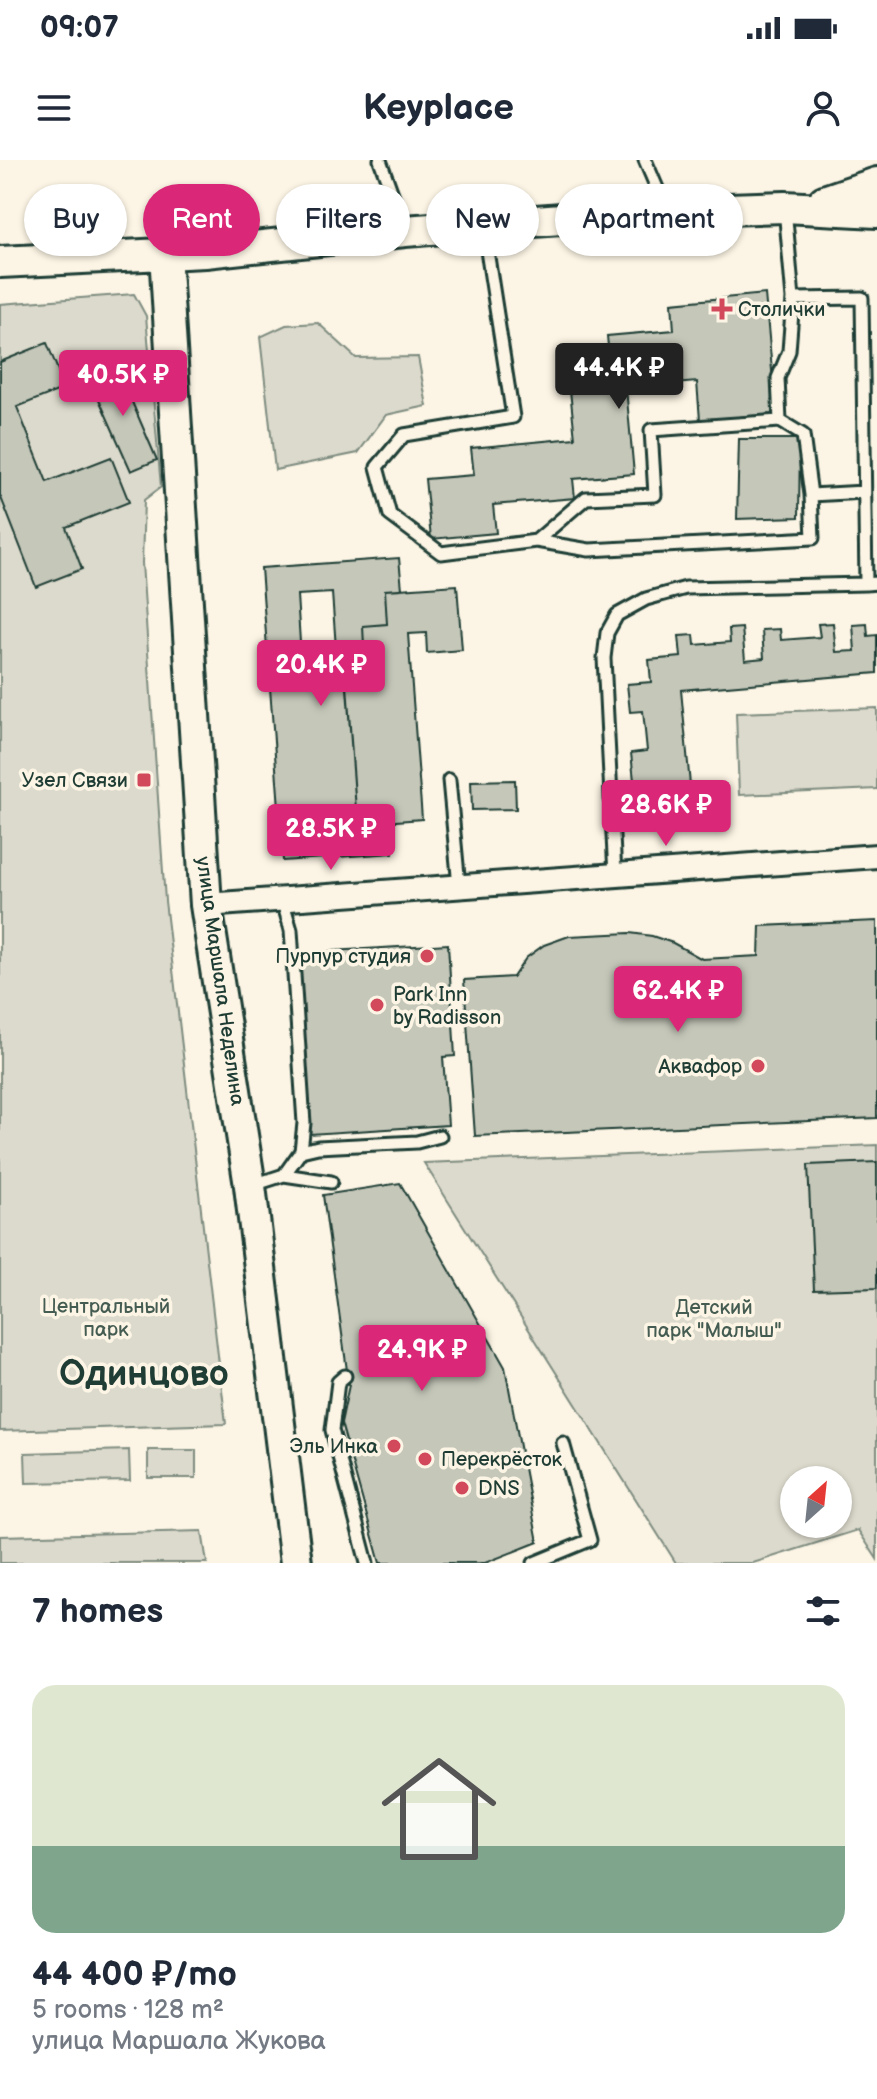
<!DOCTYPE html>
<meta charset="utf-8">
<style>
body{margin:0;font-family:"Balsamiq Sans",sans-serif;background:#f6f6f7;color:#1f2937;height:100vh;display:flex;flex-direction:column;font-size:30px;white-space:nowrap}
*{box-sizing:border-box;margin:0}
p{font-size:26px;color:#747a83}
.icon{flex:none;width:44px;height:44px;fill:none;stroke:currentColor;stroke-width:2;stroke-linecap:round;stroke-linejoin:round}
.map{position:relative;height:1403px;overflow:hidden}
.sheet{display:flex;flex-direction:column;background:#fff;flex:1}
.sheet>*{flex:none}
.guide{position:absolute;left:24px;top:24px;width:830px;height:72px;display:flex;gap:16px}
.needle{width:52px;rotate:27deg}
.controls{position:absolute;left:780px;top:1306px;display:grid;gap:16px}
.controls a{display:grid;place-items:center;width:72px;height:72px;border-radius:50%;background:#fff;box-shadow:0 2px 6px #0004;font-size:40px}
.price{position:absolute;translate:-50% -68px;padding:0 18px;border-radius:8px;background:#db2777;color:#fff;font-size:26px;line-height:52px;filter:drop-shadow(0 2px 4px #0008)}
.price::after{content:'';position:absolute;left:50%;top:48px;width:24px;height:18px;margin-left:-12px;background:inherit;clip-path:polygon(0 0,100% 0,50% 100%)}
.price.current{background:#222;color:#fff}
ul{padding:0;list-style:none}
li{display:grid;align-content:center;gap:16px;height:424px;padding:0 32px}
li span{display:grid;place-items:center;height:248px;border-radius:24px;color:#555}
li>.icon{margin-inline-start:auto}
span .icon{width:144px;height:144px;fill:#fffc;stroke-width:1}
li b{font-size:34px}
h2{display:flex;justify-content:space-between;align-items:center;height:96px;padding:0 32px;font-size:34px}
.chip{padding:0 28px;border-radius:36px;background:#fff;box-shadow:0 2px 6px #0004;font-size:28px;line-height:72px}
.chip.current{background:#db2777;color:#fff}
.status{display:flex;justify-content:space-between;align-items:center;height:56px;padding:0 40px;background:#fff;direction:ltr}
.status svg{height:22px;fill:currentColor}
header{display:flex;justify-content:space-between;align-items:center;height:104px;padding:0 32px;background:#fff;font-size:36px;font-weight:600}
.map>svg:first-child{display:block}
.green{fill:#dcdacc;stroke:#7e8c80;stroke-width:2;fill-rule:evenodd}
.building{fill:#c5c7b9;stroke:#1f3d34;stroke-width:2}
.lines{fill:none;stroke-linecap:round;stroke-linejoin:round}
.lane-casing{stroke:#1f3d34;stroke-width:17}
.street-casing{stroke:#1f3d34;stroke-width:28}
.secondary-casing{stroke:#1f3d34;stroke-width:36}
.lane{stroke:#fcf5e5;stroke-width:11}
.street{stroke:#fcf5e5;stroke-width:22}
.secondary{stroke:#fcf5e5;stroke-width:30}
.poi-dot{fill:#d1495b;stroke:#fcf5e5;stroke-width:3}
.labels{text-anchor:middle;stroke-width:7;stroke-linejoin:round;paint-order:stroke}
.poi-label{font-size:20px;fill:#1f3d34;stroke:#fcf5e5;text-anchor:start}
.street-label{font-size:20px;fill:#1f3d34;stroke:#fcf5e5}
.park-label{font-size:20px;fill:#455c52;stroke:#fcf5e5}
.town-label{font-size:36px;font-weight:bold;fill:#1f3d34;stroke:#fcf5e5}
</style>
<div class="status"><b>09:07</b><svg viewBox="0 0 49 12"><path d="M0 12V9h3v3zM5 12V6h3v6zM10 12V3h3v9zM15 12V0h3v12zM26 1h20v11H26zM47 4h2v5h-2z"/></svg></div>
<header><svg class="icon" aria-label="menu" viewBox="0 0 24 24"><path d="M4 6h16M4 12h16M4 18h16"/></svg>Keyplace<svg class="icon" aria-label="person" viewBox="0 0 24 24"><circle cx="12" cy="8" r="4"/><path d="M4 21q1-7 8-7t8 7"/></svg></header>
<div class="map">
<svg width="877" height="1403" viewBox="0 0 877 1403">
<rect width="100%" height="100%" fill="#fcf5e5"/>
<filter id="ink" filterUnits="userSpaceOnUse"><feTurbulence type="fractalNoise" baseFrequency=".0125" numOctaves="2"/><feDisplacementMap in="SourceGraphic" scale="16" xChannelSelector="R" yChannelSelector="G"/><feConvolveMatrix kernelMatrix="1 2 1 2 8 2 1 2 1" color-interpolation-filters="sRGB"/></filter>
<g filter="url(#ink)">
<path class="green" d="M134,134L146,156L161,327L144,340L142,403L165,741L226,1264L0,1271V144Z
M318,163L356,198L418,197L427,246L386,255L358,293L275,310L260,177L286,165Z
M877,548V629L739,635L736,553Z
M877,985V1399L858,1370L753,1403H676L424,1003ZM794,1320H838V1364H794Z
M129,1290L130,1321L26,1323L25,1293Z
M148,1290H196V1318H148Z
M202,1371L207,1403H0V1376Z"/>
<path class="building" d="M765,134L776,254L700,260L697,222L626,228L634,314L573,319L575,338L493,345L496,373L431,379L425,319L474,315L471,288L575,278L568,211L610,207L607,176L674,170L672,143Z
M47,183L65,228L17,247L47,322L111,297L129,342L66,367L82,409L36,427L0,335V202Z
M116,205L157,300L131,311L89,217Z
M739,279H800L799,357L737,359Z
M399,398L402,429L385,430L387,464L363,466L364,486L336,488L332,433L297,435L302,514L346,511L357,664L391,661L393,693L283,701L261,408Z
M457,425L462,490L427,493L426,473L408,474L422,659L357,664L344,488L364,486L363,466L387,464L385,430Z
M833,463L836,492L855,491L853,465L867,464L868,476L877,475V513L681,530L692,646L649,650L648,638L636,639L631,593L647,591L643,551L630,552L627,524L651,522L649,500L681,497L679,476L694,475L695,485L730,482L729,469L742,468L745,500L764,498L762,470L780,469L781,480L820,477L818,464Z
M515,620L516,649L472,650L471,621Z
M877,761V958L475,976L464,820L513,817L526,798L544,785L569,776L630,773L652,776L673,783L702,799L759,796L760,766Z
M448,784L455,896L443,897L448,965L310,974L298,793Z
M877,1002V1128L814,1130L808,1005Z
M400,1023L505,1207L538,1382L485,1403H380L341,1263L349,1225L323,1035Z"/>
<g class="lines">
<defs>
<path id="lane" d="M380,0L404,67
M645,0L665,47
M785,48L793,139L862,138L866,424L877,423
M483,65L513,257L404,275L377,307L390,355L441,393L536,381L589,390L813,378L811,335
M793,139L789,191L778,218L780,261L803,275L811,335L864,332
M536,381L586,338L655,335L651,270L780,261
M449,620L459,726
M615,715L604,498L607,473L617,455L646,439L686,428L866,424
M282,739L291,770L304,963L301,991
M284,1015L301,991L318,987L417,982L440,976
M250,1026L284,1015L331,1022
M345,1216L338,1222L332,1270L367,1403
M534,1403L590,1380L563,1283"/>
<path id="street" d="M206,745L877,696"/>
<path id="secondary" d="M824,41L877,23
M165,93L206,745L250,1026L296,1403
M0,102L205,92L405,71L666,51L785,47L877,52"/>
</defs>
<use href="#lane" class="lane-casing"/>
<use href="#street" class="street-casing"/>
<use href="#secondary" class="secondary-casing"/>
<use href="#lane" class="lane"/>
<use href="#street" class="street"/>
<use href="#secondary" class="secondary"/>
</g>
</g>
<g class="poi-dot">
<path d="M718 137h8v8h8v8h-8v8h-8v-8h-8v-8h8z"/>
<rect x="136" y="612" width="16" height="16" rx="4"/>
<circle cx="427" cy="796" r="8"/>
<circle cx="377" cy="845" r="8"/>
<circle cx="758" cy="906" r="8"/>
<circle cx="394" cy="1286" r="8"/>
<circle cx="425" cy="1299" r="8"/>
<circle cx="462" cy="1328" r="8"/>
</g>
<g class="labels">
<g class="poi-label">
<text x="738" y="156">Столички</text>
<text x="128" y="627" text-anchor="end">Узел Связи</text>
<text x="411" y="803" text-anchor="end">Пурпур студия</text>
<text x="393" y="841">Park Inn<tspan x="393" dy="23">by Radisson</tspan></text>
<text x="742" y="913" text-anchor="end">Аквафор</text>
<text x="378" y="1293" text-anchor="end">Эль Инка</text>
<text x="441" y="1306">Перекрёсток</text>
<text x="478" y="1335">DNS</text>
</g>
<g class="street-label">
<text transform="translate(221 821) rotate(82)" y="7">улица Маршала Неделина</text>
</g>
<g class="park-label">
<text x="106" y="1153">Центральный<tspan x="106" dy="23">парк</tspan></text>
<text x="714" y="1154">Детский<tspan x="714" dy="23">парк "Малыш"</tspan></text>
</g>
<g class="town-label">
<text x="144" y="1225">Одинцово</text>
</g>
</g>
</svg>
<div class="controls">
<a><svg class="needle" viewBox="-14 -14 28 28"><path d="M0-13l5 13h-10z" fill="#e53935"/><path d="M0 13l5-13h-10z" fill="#747a83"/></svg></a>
</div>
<b class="price current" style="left:619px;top:251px">44.4K ₽</b>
<b class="price" style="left:123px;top:258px">40.5K ₽</b>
<b class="price" style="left:321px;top:548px">20.4K ₽</b>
<b class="price" style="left:666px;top:688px">28.6K ₽</b>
<b class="price" style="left:331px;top:712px">28.5K ₽</b>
<b class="price" style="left:678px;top:874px">62.4K ₽</b>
<b class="price" style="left:422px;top:1233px">24.9K ₽</b>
<div class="guide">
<a class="chip">Buy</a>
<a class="chip current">Rent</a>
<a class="chip">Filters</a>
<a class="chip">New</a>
<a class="chip">Apartment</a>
</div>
</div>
<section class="sheet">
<h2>7 homes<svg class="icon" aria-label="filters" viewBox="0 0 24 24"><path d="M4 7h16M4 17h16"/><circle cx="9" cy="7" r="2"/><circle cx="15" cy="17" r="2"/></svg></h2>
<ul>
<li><span style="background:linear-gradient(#dfe7d0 65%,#7fa58c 0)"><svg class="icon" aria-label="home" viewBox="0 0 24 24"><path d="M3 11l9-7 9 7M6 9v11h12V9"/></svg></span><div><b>44 400 ₽/mo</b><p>5 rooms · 128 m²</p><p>улица Маршала Жукова</p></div></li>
</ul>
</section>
